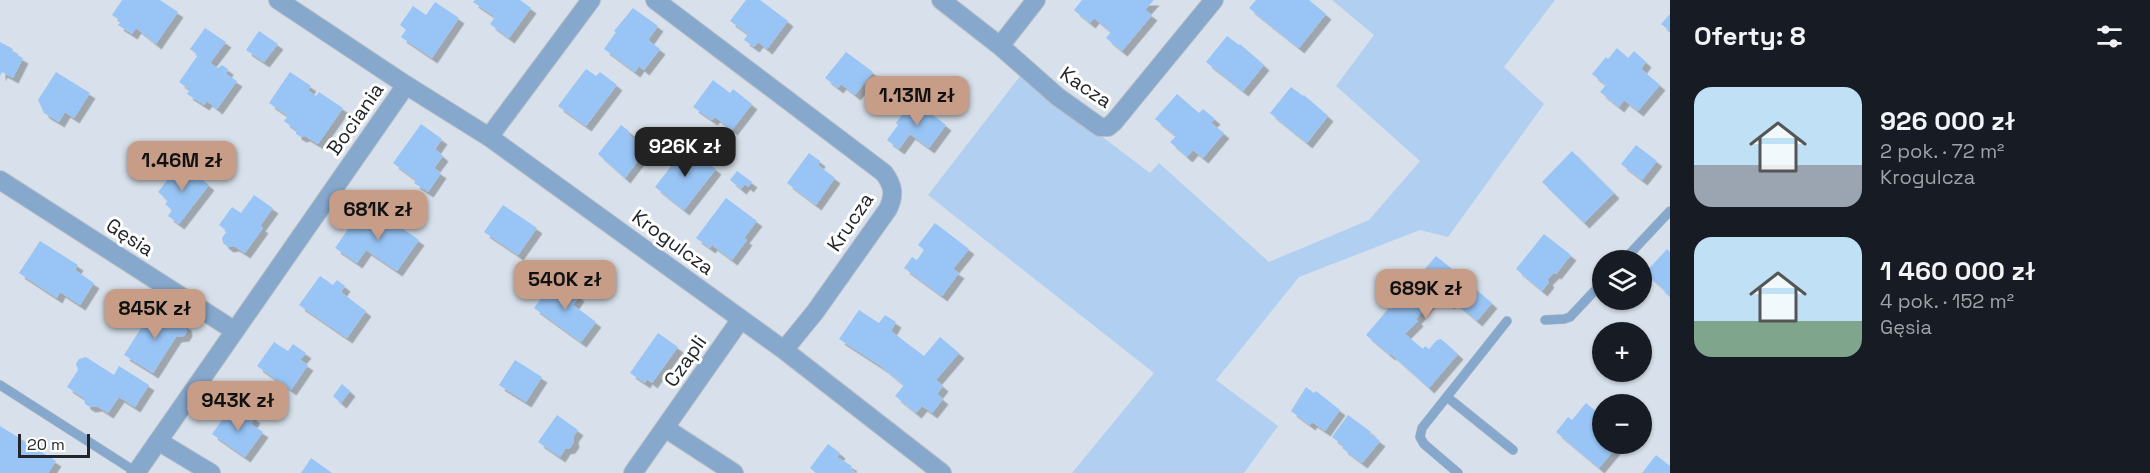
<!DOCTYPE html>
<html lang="pl">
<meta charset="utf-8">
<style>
body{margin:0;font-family:"Space Grotesk",sans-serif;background:#242831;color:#f1f3f6;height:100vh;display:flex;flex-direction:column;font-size:22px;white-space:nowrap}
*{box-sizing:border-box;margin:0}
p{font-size:20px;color:#9ea1a6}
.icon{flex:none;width:33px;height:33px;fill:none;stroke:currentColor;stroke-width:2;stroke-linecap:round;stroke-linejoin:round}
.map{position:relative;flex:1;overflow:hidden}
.details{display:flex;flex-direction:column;background:#171b24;width:480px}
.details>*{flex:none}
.fabs{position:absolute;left:1592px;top:250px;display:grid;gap:12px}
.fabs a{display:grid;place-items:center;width:60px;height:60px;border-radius:50%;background:#171b24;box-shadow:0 2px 4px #0004;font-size:30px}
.scale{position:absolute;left:18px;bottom:15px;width:72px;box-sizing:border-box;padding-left:6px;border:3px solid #222529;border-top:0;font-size:16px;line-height:21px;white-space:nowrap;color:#222529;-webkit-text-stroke:4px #fff;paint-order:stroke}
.price{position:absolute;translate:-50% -51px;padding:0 14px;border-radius:12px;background:#c89d87;color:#111;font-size:20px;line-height:39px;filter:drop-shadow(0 2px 3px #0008)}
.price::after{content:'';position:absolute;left:50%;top:36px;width:18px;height:14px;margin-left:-9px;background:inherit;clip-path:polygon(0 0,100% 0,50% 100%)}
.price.on{background:#222;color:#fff}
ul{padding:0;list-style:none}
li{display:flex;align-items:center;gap:18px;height:150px;padding:0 24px}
li span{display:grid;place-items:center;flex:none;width:168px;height:120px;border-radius:18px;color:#555}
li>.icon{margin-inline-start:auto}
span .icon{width:72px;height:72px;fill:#fffc;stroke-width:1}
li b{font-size:26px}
h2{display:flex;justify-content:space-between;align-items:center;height:72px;padding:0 24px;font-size:26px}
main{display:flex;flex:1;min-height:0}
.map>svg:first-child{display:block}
.green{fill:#b1cff0}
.building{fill:#98c5f6;filter:url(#shadow)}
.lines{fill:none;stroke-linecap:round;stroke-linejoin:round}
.service-casing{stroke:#b7bfc8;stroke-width:10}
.minor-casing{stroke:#b7bfc8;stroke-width:20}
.service{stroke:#87a8cd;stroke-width:9}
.minor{stroke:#87a8cd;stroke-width:18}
.labels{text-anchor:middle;stroke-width:6;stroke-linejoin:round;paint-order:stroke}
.street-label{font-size:20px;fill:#222529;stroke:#fff}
</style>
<main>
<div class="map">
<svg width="1670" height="473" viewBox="0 0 1670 473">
<defs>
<filter id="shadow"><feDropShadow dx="5.5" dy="5.5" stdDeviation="0" flood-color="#0004"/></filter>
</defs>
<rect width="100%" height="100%" fill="#d8e1eb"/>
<path class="green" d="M1332,0H1555L1504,67L1544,104L1448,237L1420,230L1299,277L1216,380L1278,426L1244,473H1072L1154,373L928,195L1021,75L1150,173L1159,163L1269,262L1369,220L1420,161L1336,86L1374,35Z"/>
<path class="building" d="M122,0H160L178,12L156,44L136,28L132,34L118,25L121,21L112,15Z
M475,0H520L531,8L509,38L490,24L495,17L473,2Z
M746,0H760L788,21L767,49L758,42L754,47L744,40L748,34L730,21Z
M1082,0H1154L1145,10L1152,15L1122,51L1106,38L1111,32L1094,18L1090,23L1074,10Z
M1256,0H1309L1326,14L1299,48L1249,8Z
M435,2L459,18L432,58L401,37L406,30L400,25L413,6L426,15Z
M633,8L658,26L648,40L660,49L644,70L639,66L635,72L604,49L616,32L614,31Z
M1670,14V31L1661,24Z
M205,28L226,42L210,63L218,68L222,65L228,69L226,74L237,81L217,109L207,101L204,105L187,94L190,90L179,82L198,55L190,49Z
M259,31L278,44L264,62L246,50Z
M1227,36L1239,45L1240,44L1264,65L1243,91L1206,62Z
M0,42L13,49L12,52L23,58L13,78L2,72L0,76Z
M1617,48L1628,58L1634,51L1646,62L1641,69L1660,85L1638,111L1624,100L1619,107L1600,92L1606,85L1592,74L1606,57L1608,59Z
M846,52L873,72L855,95L841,84L838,88L825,78Z
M586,69L596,76L600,72L617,85L586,126L558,106Z
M56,72L90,93L74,118L65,112L59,122L44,113L38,100Z
M290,72L311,86L308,90L316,96L319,92L343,108L318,144L305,136L301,137L296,134V130L284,121L288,116L269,103Z
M713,80L730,93L733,89L752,104L732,130L715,117L712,120L693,107Z
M1291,87L1303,96L1304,95L1328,116L1307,143L1270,113Z
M1177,94L1199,113L1203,109L1215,119L1211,123L1224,133L1203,158L1193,150L1187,157L1170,142L1176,136L1155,119Z
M913,100L946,125L929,148L910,134L899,149L887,140L898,125L896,123Z
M421,124L442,139L435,149L443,156L434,168L441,173L428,192L414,183L416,180L393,163Z
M621,125L629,131L628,134L647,149L625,178L598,154Z
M1636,145L1657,161L1642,180L1621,164Z
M686,147L716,169L684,210L655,187Z
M1572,151L1614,193L1584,223L1542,182Z
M809,153L820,161L818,165L835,178L816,205L787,183Z
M181,163L209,185L179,224L168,216L172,210L165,204L168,201L158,192Z
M737,171L752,182L748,187L745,184L741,189L730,180Z
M254,195L273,208L260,226L263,228L245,253L234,246L228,247L223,243L222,238L227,231L219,225L232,207L241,213Z
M726,198L757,221L744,238L747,240L732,260L712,245L710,248L696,238Z
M503,205L537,228L518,255L484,232Z
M374,209L419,240L397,271L366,250L357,263L335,248L353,222L361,228Z
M935,223L969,249L953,269L959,273L942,296L904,268L912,257L917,260L924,250L918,245Z
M1544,234L1571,255L1556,274L1554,273L1547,280L1549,282L1542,291L1516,269Z
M40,241L78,265L75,270L94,283L80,305L60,292L57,298L19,273Z
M1667,249L1670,252V297L1664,292L1666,291L1645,273Z
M1436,256L1467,281L1465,284L1472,289L1473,287L1492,303L1477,321L1452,300L1449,304L1437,293L1416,319L1418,321L1405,334L1423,349L1425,346L1429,349L1437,340L1441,339L1458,354L1429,388L1391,354L1390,355L1366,335L1389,308L1391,309Z
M320,276L333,285L337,280L345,286L341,292L366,311L347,338L299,305Z
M556,279L579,296L573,305L596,322L581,342L534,308Z
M153,309L167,318L171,317L176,319L177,323L181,322L186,325L187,331L184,336L176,337L153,373L124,355Z
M859,310L879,323L885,315L896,322L891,331L924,356L940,337L959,353L936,380L943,386L937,394L943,399L932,413L922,406L916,413L895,396L904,385L882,367L839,339Z
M658,333L678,347L652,383L647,379L645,383L630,373Z
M274,342L288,351L293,344L306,353L300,360L308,365L291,390L257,366Z
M86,357L114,375L119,366L149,385L135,407L119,397L108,413L97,406L90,407L85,404L84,398L67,387L78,370L76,364L79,359Z
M515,360L542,377L526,402L499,385Z
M342,384L350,391L341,403L333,396Z
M1306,387L1314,393L1316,391L1340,410L1325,431L1312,422L1310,425L1291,411Z
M1586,403L1602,416V444H1619L1599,468L1556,432L1568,417L1572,420Z
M230,409L240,416L244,410L255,418L251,424L263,432L245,457L212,434Z
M557,415L578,430L573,437L574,442L570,448L565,449L560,457L538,442Z
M1348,415L1371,432L1369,433L1380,441L1362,463L1342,448L1344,446L1332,437Z
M0,426L56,461L48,473H0Z
M828,444L840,453L837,457L852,466L850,468L856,473H816L810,468Z
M1656,455L1670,466V473H1642Z
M311,458L332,473H301Z"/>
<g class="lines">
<defs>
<path id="service" d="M1623,261L1670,211
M1545,320L1564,319L1570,317L1602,283
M0,385L136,472
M1447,397L1513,450
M1458,473L1424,444L1420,437L1422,428L1507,321"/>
<path id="minor" d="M278,0L406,85L489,137L784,350L942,473
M655,0L884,173C893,185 895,195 888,209L815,312L784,350
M941,0L1000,46L1058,97L1100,127H1108L1114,122L1214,0
M1000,46L1036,0
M489,137L591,0
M0,180L235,331
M665,428L734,473
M158,441L211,473
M136,473L406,85
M633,473L741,319"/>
</defs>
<use href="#service" class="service-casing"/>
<use href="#minor" class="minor-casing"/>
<use href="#service" class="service"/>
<use href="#minor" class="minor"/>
</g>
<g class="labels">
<g class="street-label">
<text transform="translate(1086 87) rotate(34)" y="7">Kacza</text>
<text transform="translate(355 119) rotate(-55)" y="7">Bociania</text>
<text transform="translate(850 222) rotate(-56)" y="7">Krucza</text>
<text transform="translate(130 237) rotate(33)" y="7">Gęsia</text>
<text transform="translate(673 242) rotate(36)" y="7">Krogulcza</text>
<text transform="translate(685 361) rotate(-55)" y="7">Czapli</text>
</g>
</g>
</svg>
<div class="fabs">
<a><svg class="icon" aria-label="layers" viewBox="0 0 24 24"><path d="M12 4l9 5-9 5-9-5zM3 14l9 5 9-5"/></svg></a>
<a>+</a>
<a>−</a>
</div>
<div class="scale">20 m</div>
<b class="price" style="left:917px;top:127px">1.13M zł</b>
<b class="price on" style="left:685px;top:178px">926K zł</b>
<b class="price" style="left:182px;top:192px">1.46M zł</b>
<b class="price" style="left:378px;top:241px">681K zł</b>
<b class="price" style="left:565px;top:311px">540K zł</b>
<b class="price" style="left:1426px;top:320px">689K zł</b>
<b class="price" style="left:155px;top:340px">845K zł</b>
<b class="price" style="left:238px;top:432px">943K zł</b>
</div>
<section class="details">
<h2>Oferty: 8<svg class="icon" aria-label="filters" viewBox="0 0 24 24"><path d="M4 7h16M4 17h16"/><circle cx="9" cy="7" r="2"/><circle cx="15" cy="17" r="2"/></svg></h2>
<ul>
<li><span style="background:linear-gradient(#bfe0f5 65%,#9aa5b1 0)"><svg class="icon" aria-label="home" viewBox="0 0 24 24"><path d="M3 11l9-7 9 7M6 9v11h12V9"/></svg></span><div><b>926 000 zł</b><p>2 pok. · 72 m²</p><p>Krogulcza</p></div></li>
<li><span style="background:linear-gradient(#bfe0f5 70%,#7fa58c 0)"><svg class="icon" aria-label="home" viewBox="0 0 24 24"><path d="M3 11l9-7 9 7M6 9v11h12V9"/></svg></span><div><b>1 460 000 zł</b><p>4 pok. · 152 m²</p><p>Gęsia</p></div></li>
</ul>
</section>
</main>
